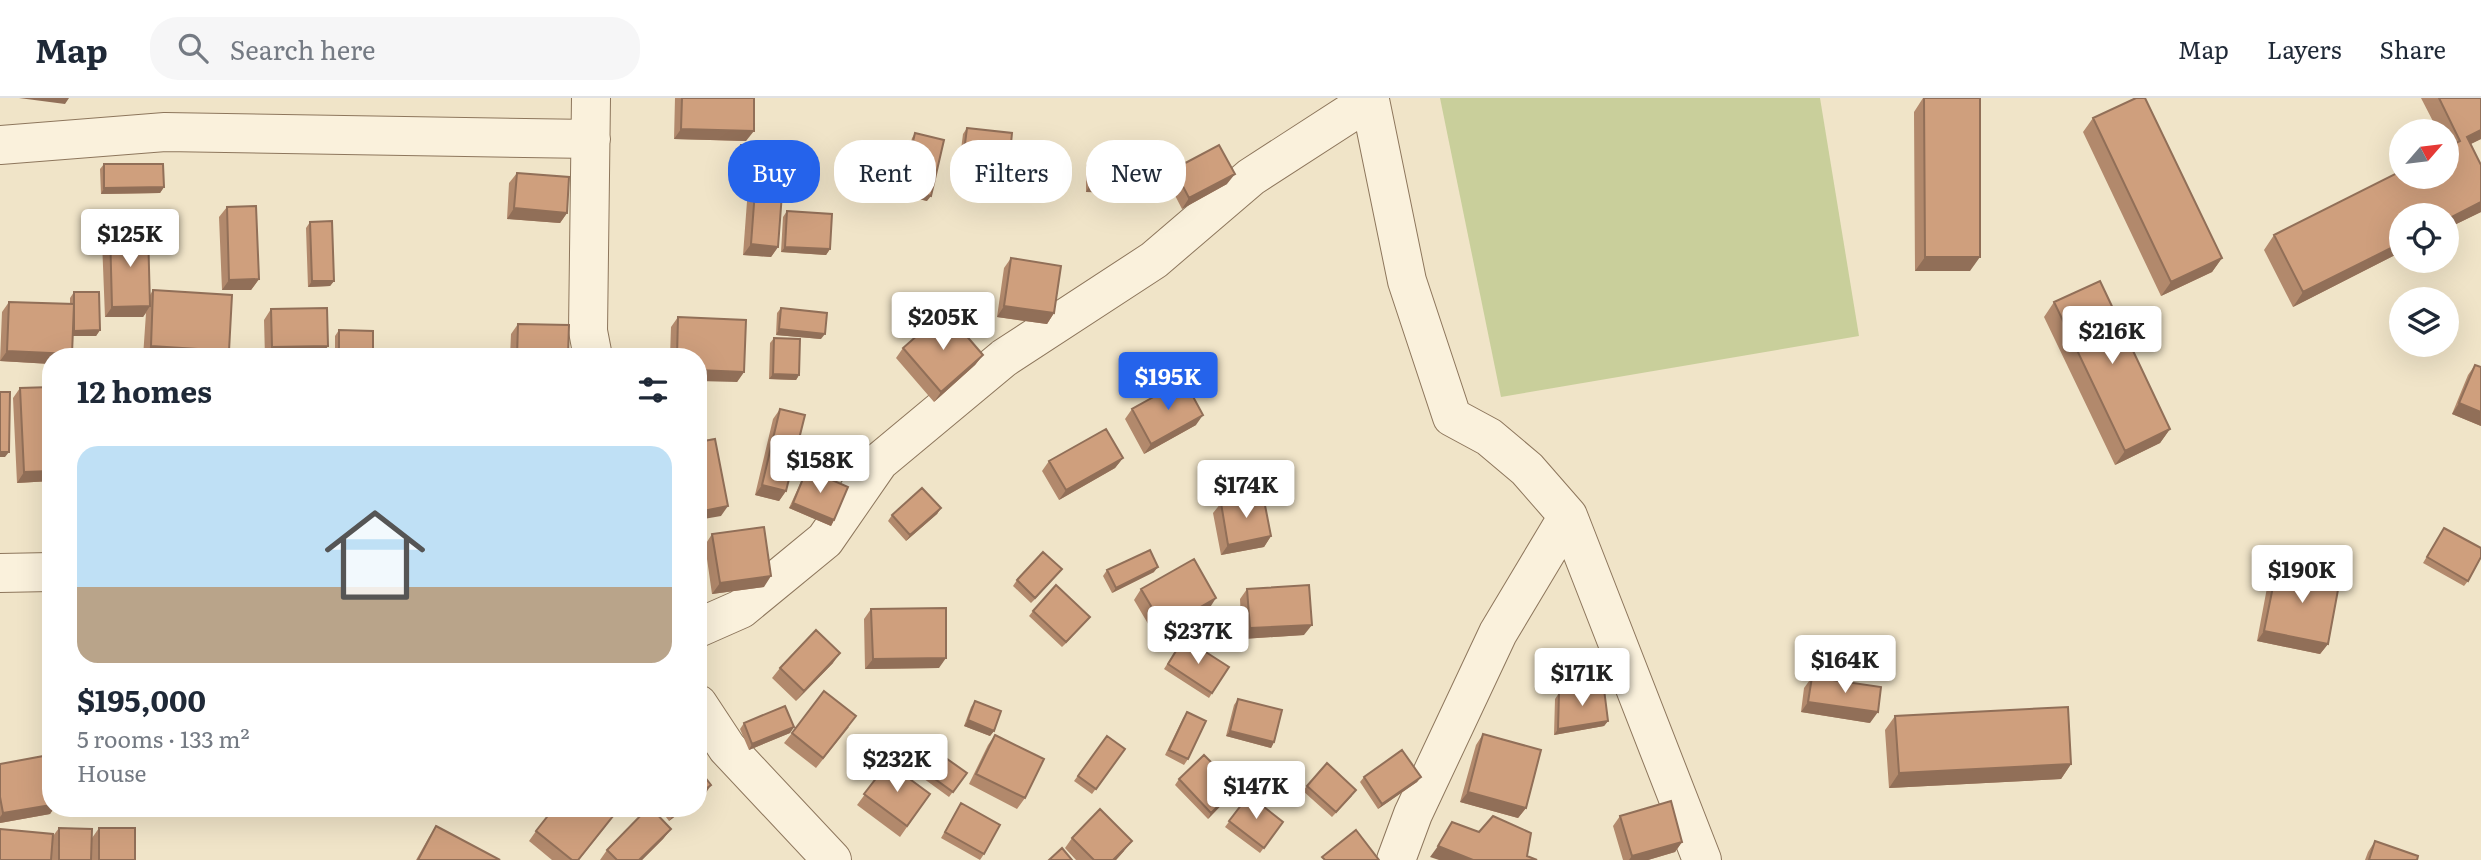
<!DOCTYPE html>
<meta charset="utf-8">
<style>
body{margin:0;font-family:Literata,serif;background:#f6f6f7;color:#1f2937;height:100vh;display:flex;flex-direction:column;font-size:26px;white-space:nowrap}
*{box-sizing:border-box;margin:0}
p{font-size:23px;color:#747a83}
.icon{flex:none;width:38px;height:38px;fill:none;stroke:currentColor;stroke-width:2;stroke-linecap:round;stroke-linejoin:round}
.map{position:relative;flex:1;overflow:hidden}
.sheet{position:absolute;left:42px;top:250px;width:665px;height:469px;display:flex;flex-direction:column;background:#fff;border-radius:28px;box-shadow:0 7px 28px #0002}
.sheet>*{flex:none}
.banner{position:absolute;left:728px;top:42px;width:665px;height:63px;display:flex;gap:14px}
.needle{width:46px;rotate:62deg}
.tools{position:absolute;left:2389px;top:21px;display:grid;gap:14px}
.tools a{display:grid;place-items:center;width:70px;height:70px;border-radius:50%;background:#fff;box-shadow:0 7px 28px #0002;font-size:35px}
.price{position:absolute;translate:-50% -60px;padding:0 16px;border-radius:7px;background:#fff;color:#222;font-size:23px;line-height:46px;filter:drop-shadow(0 2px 4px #0008)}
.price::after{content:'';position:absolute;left:50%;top:42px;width:21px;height:16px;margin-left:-10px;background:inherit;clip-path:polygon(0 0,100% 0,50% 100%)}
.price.active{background:#2563eb;color:#fff}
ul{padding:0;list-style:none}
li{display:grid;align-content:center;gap:14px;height:371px;padding:0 35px}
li+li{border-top:2px solid #e0e1e3}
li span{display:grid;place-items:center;height:217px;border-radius:21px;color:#555}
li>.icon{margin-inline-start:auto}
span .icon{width:126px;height:126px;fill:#fffc;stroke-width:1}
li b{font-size:30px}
h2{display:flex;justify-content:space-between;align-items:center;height:84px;padding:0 35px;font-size:30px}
.pill{padding:0 24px;border-radius:28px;background:#fff;box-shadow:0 7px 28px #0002;font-size:24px;line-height:63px}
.pill.active{background:#2563eb;color:#fff}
header{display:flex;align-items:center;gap:42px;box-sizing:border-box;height:98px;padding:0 35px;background:#fff;border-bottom:2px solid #e0e1e3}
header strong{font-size:33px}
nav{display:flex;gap:38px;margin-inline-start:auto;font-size:24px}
.search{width:490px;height:63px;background:#f6f6f7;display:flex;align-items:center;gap:18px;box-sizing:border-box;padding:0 24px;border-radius:28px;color:#747a83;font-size:26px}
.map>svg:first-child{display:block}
.green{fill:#c9cf9b}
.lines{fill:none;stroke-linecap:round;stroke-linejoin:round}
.minor-casing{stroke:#8d765c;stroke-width:40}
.minor{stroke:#faf1dc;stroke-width:38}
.wall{fill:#b2896c}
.shaded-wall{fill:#916f58}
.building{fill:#cf9f7d;stroke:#916f58;stroke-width:2}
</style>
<header>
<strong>Map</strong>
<div class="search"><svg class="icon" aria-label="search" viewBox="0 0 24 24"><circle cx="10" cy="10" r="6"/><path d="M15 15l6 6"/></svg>Search here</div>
<nav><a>Map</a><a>Layers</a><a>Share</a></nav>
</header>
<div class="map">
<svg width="2481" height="762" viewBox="0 0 2481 762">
<rect width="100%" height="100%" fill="#f0e4c8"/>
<path class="green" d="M1440,0H1820L1859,238L1501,299Z"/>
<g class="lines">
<defs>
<path id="minor" d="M591,0L588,233L593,259
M1370,2L1407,183L1452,319L1489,339L1527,371L1568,418L1702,762
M0,47L165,34L591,41
M0,475L51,474
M698,530L741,511L825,442L879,364L1004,260L1154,162L1251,79L1370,2V0
M698,606L727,650L832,762
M1396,762L1413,716L1498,535L1568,418"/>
</defs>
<use href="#minor" class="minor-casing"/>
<use href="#minor" class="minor"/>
</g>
<path class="wall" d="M675,0H754L746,43L674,41Z
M1923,0L1970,173H1915L1914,14Z
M2421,0H2481V41L2470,46L2481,67V114L2446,131V117H2401V154L2293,209L2264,152L2274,137L2446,79V33H2438Z
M2093,20L2222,160L2212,174L2161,198L2083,34Z
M967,30L1009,66L1005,72L959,67L963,36Z
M915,35L927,103L898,96L912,40Z
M741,47L765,79L764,80L778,149L771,159L743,157L748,90L753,84L736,83L737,52Z
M1089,62L1138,95L1086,94V68Z
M104,66L164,89L160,95L101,96L100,71Z
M1174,71L1227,86L1182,111L1167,82Z
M517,75L567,115L560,125L507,121L509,85Z
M227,109L259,181L251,192H222L219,119Z
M787,113L830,151L826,157L781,154L783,119Z
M310,124L334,183L330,188L308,189L306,130Z
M110,133L150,197L153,192L225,259H143L146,215L143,219H105L102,143Z
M1011,160L1054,215L1047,226L997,219L1004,170Z
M74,194L100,232L96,238H72V256L70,259H51V266L0,263L2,214L9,204L70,206V200Z
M2054,204L2170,331L2160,345L2115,367L2044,219Z
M781,210L821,241L776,237L777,215Z
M271,211L328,248L321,258L265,259L264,222Z
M678,219L744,274L737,284L698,259H670L671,229Z
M518,226L568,259H510L511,236Z
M339,232L373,259H335V238Z
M774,240L799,277L796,282L769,281L770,245Z
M903,250L983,257L975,267L934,304L896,260Z
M2475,267L2481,328L2452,316L2468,277Z
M20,290L51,383L17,385L13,300Z
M780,311L786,393L779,403L755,397L773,321Z
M1132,311L1196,327L1144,356L1125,321Z
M1123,360L1115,370L1059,402L1042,373L1049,363Z
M807,371L834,422L831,428L789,410L804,377Z
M1221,405L1271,438L1264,449L1221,457L1213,415Z
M941,410L937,416L906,443L888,423L892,417Z
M2444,430L2468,483L2464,488L2423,465Z
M712,436L764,489L712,496L705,447Z
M2277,469L2328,546L2320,556L2257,543L2269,479Z
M1062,471L1031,505L1013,488L1017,482Z
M1107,472L1154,474L1112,495L1103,478Z
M1141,491L1209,511L1157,541L1134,502Z
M1247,491L1304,537L1242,541L1240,501Z
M871,511L939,570L865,571L864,521Z
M1033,513L1090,519L1062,549L1029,518Z
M1184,540L1229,569L1209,600L1164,571Z
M833,565L796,603L772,580L780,570Z
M1812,579L1870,625L1801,614L1804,590Z
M1559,595L1608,623L1604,628L1554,637L1555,601Z
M1238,601L1274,644L1271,650L1226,638L1234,607Z
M975,603L994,633L990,638L964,628L971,609Z
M1187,614L1188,661L1184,667L1165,657L1183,620Z
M1895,618L2071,666L2061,681L1889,690L1885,632Z
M744,625L794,629L790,635L749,652L740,631Z
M849,629L816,670L784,645L792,635Z
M1483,636L1526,710L1518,720L1460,704L1476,647Z
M995,637L1025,700L1017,711L969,686L988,647Z
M1107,638L1125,651L1092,696L1074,683Z
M926,646L967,675L949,699L909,670Z
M888,665L930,696L900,739L857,707Z
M0,666L51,710H54L50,716L0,725Z
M1364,679H1421L1417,684L1378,711L1360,684Z
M1179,681L1237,690L1233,695L1208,721L1175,687Z
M1307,688L1352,698L1332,719L1303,693Z
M1249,697L1283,724L1260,755L1225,729Z
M961,705L984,756L980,762L941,740Z
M659,710H686L669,723Z
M1620,718L1682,744L1675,754L1648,762H1623L1613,728Z
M436,728L500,762H416L429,739Z
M606,728L579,762H552L529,743L536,733Z
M59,730L91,762H51L53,738Z
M99,730L135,762H92V740Z
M671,731L663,741L642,762H600L607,752Z
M1072,740L1124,753L1116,762H1076L1065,750Z
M2375,743L2417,762H2365L2368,754Z"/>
<path class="shaded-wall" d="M19,0H69L65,6Z
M681,31L754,33L746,43L674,41Z
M2481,32V41L2457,53L2467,39Z
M963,61L1009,66L1005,72L959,67Z
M1235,76L1227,86L1182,111L1189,100Z
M740,78L765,79L762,84L756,79L753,84L736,83Z
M1089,88L1142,89L1138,95L1086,94Z
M164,89L160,95L101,96L104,90Z
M902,90L931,98L927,103L898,96Z
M2481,104V114L2446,131V122Z
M514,110L567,115L560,125L507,121Z
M2401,145V154L2293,209L2303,194Z
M751,146L778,149L771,159L743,157Z
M785,149L830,151L826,157L781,154Z
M1925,159H1980L1970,173H1915Z
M2222,160L2212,174L2161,198L2171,184Z
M259,181L251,192H222L229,182Z
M312,183H334L330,188L308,189Z
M150,208L143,219H105L112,209Z
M1004,208L1054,215L1047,226L997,219Z
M779,231L825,236L821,241L776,237Z
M100,232L96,238H71L74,233Z
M151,248L229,253L225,259H143Z
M328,248L321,258L266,259L272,249Z
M7,253L72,256L70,259H51V266L0,263Z
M983,257L975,267L934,304L941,294Z
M698,272L744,274L737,284L698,283Z
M773,276L799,277L796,282L769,281Z
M2459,305L2481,314V328L2452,316Z
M1203,317L1196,327L1144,356L1151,346Z
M2170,331L2160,345L2115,367L2125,353Z
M0,354H9L5,359H0Z
M1123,360L1115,370L1059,402L1066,392Z
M51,373V383L17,385L24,374Z
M762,387L786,393L779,403L755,397Z
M793,405L834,422L831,428L789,410Z
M728,408L721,418L698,422V414Z
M941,410L937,416L906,443L910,437Z
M1271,438L1264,449L1221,457L1228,447Z
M1158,469L1154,474L1112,495L1116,490Z
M1062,471L1058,476L1031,505L1035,500Z
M771,478L764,489L712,496L720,485Z
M1216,500L1209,511L1157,541L1164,530Z
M1090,519L1086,524L1062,549L1066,544Z
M1312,527L1304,537L1242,541L1250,530Z
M2264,533L2328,546L2320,556L2257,543Z
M840,555L833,565L796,603L804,593Z
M946,560L939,570L865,571L873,561Z
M1808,604L1878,614L1870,625L1801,614Z
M968,622L994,633L990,638L964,628Z
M1608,623L1604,628L1554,637L1558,631Z
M794,629L790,635L749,652L752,646Z
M1230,633L1274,644L1271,650L1226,638Z
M2071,666L2061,681L1889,690L1899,675Z
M1421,679L1417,684L1378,711L1382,706Z
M711,687L704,698L698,702V697Z
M1237,690L1233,695L1208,721L1211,715Z
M1468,694L1526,710L1518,720L1460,704Z
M51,707V710H54L50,716L0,725V719L3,715Z
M680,710H686L669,723L676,713Z
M671,731L663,741L642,762H639Z
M1132,743L1124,753L1116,762H1113Z
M1682,744L1675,754L1648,762H1629L1632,758Z
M1438,748L1473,762H1439L1430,759Z"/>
<path class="building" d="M682,0H754V33L681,31Z
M1924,0H1980V159H1925Z
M2136,0H2145L2222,160L2171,184L2093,20Z
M2439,0H2481V32L2467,39L2481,67V104L2446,122V117H2401V145L2303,194L2274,137L2401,73V79H2446V50L2460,43Z
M967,30L1012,35L1009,66L963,61Z
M915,35L944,42L931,98L902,90Z
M741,47L767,48L765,79L740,78Z
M1219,47L1235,76L1189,100L1174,71Z
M1089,62L1142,63V89L1089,88Z
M104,66H163L164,89L104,90Z
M517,75L569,79L567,115L514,110Z
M756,79L783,82L778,149L751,146Z
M256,108L259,181L229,182L227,109Z
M787,113L832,116L830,151L785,149Z
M332,123L334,183H312L310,124Z
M148,132L150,208L112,209L110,133Z
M1011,160L1061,168L1054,215L1004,208Z
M2100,183L2170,331L2125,353L2054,204Z
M153,192L232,197L229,253L151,248Z
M74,194H99L100,232L74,233Z
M9,204L74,206L72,256L7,253Z
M327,210L328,248L272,249L271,211Z
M781,210L827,215L825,236L779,231Z
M945,213L983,257L941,294L903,250Z
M678,219L746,222L744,274L698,272V259H677Z
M518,226L569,227L568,259H517Z
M339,232L373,233V259H339Z
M774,240L800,241L799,277L773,276Z
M2475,267L2481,269V314L2459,305Z
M1184,282L1203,317L1151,346L1132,311Z
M51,289V373L24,374L20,290Z
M0,294H10L9,354H0Z
M780,311L805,317L786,393L762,387Z
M1106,331L1123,360L1066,392L1049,363Z
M715,341L728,408L698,414V344Z
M807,371L848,389L834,422L793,405Z
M922,390L941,410L910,437L892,417Z
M1263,397L1271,438L1228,447L1221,405Z
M764,429L771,478L720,485L712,436Z
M2444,430L2481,450V459L2468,483L2427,459Z
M1150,452L1158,469L1116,490L1107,472Z
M1043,454L1062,471L1035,500L1017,482Z
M1194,461L1216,500L1164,530L1141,491Z
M2277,469L2340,481L2328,546L2264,533Z
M1056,487L1090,519L1066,544L1033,513Z
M1309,487L1312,527L1250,530L1247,491Z
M946,510V560L873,561L871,511Z
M816,532L840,555L804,593L780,570Z
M1184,540L1229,569L1212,595L1168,566Z
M1812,579L1881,589L1878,614L1808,604Z
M1604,591L1608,623L1558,631L1559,595Z
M824,593L856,618L823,660L792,635Z
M1238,601L1282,612L1274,644L1230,633Z
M975,603L1001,613L994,633L968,622Z
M785,608L794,629L752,646L744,625Z
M2068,609L2071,666L1899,675L1895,618Z
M1187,614L1206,623L1188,661L1169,652Z
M1483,636L1541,652L1526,710L1468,694Z
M995,637L1044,661L1025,700L976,676Z
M1107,638L1125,651L1096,691L1078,678Z
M926,646L967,675L953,694L913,665Z
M1402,652L1421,679L1382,706L1364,679Z
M49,657L51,666V707L3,715L0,699V666Z
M1204,657L1237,690L1211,715L1179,681Z
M888,665L930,696L907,728L864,696Z
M1327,665L1356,692L1336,714L1307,688Z
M698,670L711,687L698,697Z
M1249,697L1283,724L1264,750L1229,723Z
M1671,703L1682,744L1632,758L1620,718Z
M961,705L1000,727L984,756L945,734Z
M554,710H604L613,718L578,762H572L536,733Z
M648,710H651L671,731L639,762H617L607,752Z
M1100,711L1132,743L1113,762H1094L1072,740Z
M1493,718L1531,735L1527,758L1537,762H1473L1438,748L1452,724L1479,734Z
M436,728L500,762H418Z
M59,730L92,731L91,762H59Z
M99,730H135V762H99Z
M0,731L53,736L51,762H0Z
M1356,732L1379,762H1325L1322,759Z
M2375,743L2418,758L2417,762H2369Z
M1062,750L1072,762H1049Z"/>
</svg>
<div class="tools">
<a><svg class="needle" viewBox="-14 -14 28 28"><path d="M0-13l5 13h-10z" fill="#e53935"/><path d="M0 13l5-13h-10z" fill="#747a83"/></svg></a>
<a><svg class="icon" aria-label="locate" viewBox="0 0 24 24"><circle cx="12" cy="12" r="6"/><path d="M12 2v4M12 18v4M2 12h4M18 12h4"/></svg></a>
<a><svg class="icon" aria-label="layers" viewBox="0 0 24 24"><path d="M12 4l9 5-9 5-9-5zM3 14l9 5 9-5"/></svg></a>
</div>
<b class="price" style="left:130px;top:171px">$125K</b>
<b class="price" style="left:943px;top:254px">$205K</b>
<b class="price" style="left:2112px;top:268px">$216K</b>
<b class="price active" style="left:1168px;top:314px">$195K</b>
<b class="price" style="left:820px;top:397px">$158K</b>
<b class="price" style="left:1246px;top:422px">$174K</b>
<b class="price" style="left:2302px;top:507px">$190K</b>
<b class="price" style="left:1198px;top:568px">$237K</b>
<b class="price" style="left:1845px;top:597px">$164K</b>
<b class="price" style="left:1582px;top:610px">$171K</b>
<b class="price" style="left:897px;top:696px">$232K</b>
<b class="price" style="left:1256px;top:723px">$147K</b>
<div class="banner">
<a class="pill active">Buy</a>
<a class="pill">Rent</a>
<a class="pill">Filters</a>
<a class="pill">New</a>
</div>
<section class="sheet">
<h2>12 homes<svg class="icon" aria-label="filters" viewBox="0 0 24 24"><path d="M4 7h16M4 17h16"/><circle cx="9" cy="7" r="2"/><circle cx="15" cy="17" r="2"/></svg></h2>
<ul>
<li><span style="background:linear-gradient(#bfe0f5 65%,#b9a48a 0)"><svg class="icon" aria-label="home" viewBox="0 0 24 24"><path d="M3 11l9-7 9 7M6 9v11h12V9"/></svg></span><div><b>$195,000</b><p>5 rooms · 133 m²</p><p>House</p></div></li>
</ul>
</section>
</div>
